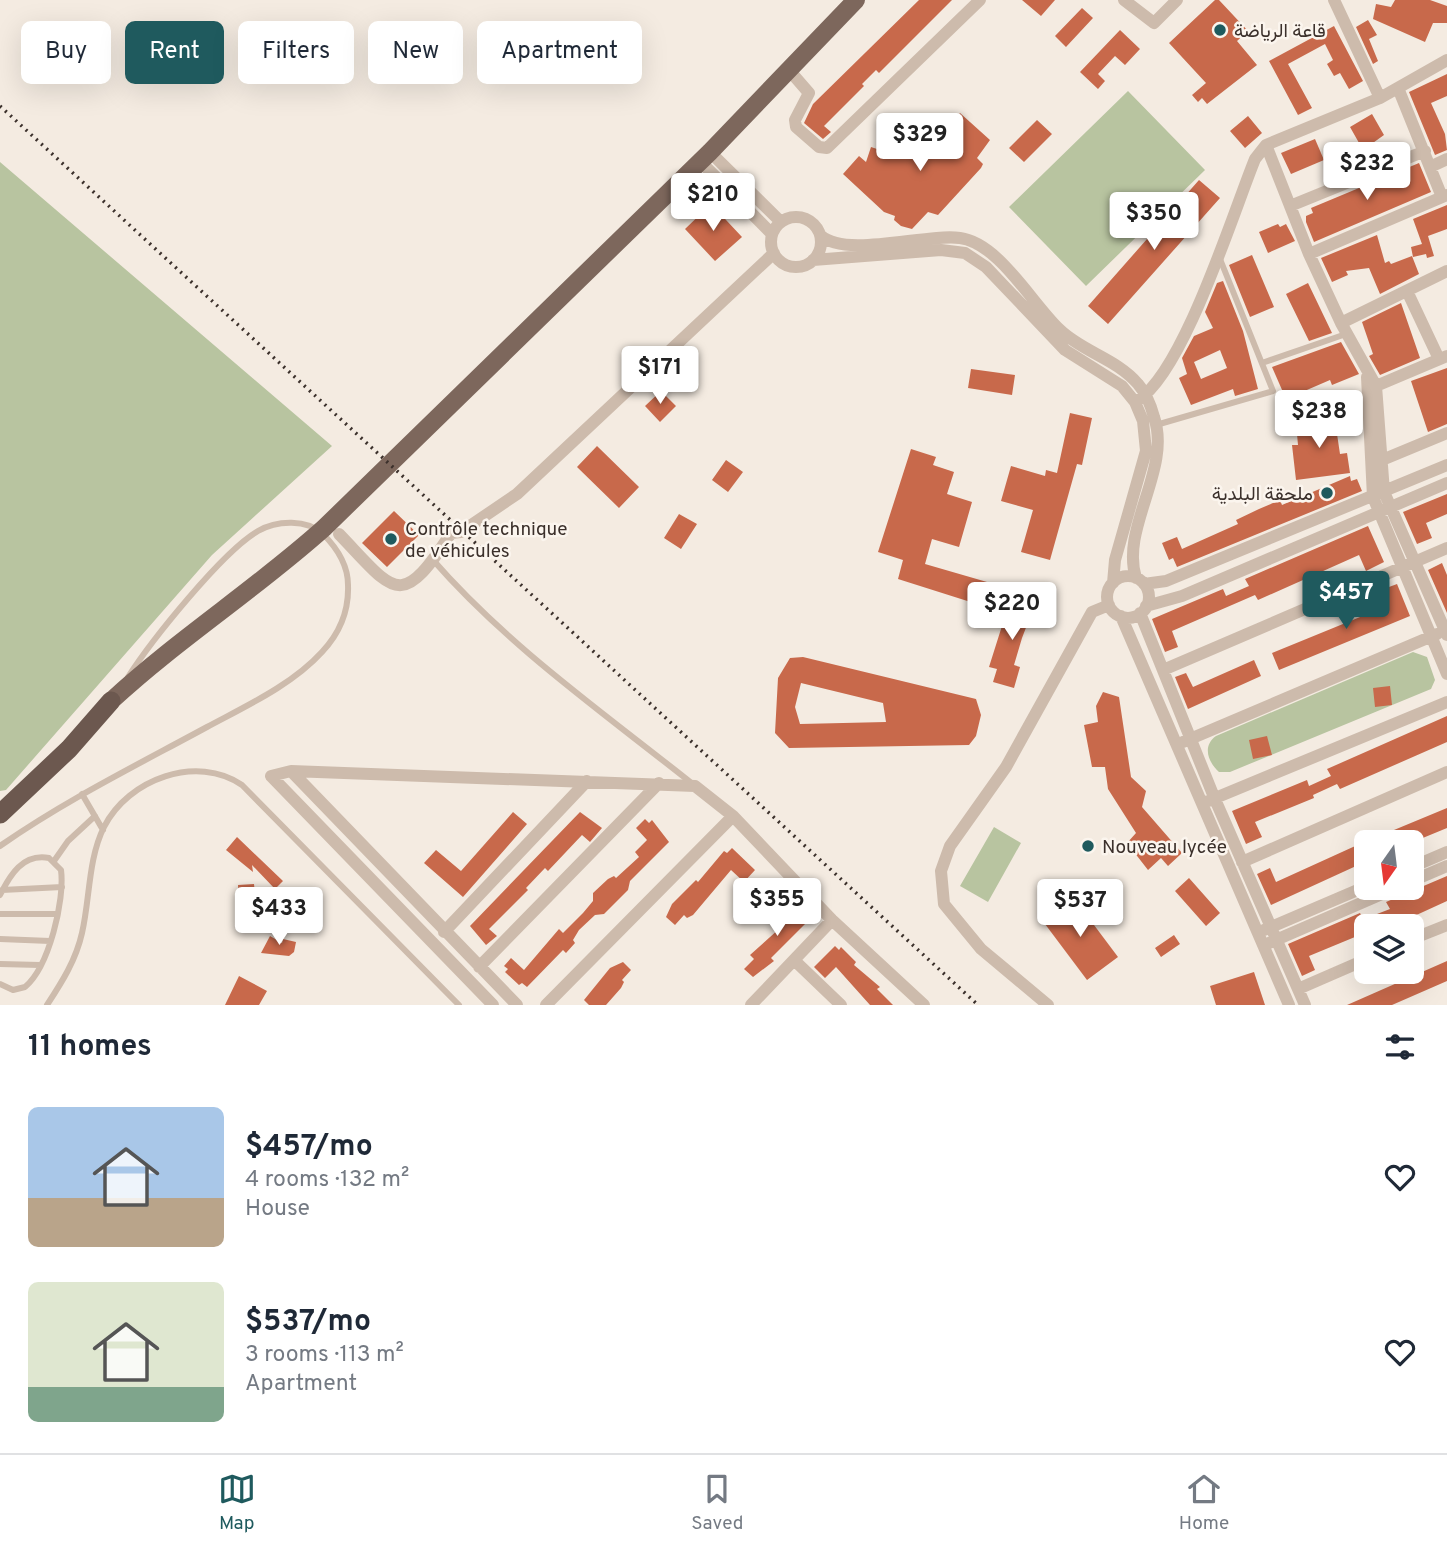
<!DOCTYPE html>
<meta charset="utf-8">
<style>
body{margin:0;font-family:Overpass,Vazirmatn,sans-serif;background:#f2f2f3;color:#1f2937;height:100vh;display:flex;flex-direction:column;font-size:26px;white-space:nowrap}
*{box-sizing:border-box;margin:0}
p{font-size:23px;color:#747a83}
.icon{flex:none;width:38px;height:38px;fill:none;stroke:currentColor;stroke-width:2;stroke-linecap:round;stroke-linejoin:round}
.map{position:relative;height:1005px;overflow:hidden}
.panel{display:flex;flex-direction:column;background:#fff;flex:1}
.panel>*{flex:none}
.guide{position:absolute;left:21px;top:21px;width:700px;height:63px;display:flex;gap:14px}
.needle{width:46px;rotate:194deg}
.buttons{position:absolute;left:1354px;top:830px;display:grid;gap:14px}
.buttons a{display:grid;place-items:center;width:70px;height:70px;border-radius:10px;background:#fff;box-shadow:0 7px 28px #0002;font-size:35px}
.price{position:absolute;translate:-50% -60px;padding:0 16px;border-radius:7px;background:#fff;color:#222;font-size:23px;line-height:46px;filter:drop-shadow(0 2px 4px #0008)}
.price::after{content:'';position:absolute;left:50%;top:42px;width:21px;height:16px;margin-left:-10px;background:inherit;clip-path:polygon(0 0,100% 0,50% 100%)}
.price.active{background:#1f5a5e;color:#fff}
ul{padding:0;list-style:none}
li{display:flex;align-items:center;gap:21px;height:175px;padding:0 28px}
li span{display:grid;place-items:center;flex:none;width:196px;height:140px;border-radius:10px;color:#555}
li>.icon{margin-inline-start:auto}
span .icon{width:84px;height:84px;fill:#fffc;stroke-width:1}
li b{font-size:30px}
h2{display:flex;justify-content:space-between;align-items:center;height:84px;padding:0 28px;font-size:30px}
.pill{padding:0 24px;border-radius:10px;background:#fff;box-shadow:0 7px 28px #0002;font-size:24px;line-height:63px}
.pill.active{background:#1f5a5e;color:#fff}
.tab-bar{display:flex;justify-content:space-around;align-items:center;height:98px;border-top:2px solid #e0e1e3;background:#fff;font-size:19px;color:#747a83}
.tab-bar a{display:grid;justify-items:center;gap:4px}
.tab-bar .active{color:#1f5a5e}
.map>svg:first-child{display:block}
.green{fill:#b8c4a0}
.building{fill:#c8694b;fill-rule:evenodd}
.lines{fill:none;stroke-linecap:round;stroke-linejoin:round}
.service{stroke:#cdbbac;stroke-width:6}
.minor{stroke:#cdbbac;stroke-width:12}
.primary{stroke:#7d675c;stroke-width:18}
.trunk{stroke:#6c584f;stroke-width:19}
.rail{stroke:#3b302b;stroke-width:3.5;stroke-dasharray:2 5;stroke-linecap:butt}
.poi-dot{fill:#1f5a5e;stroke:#fbf5ee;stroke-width:2.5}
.labels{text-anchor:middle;stroke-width:5;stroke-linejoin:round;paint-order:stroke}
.poi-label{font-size:19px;fill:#3b302b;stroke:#fbf5ee;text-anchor:start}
</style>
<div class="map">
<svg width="1447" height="1005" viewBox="0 0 1447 1005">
<rect width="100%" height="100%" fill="#f4ebe1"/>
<path class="green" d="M1128,91L1205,170L1086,286L1009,207Z
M0,162L332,446L212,555L6,790L0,791Z
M1413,652L1427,657L1435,680L1431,689L1230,772H1219C1208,762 1202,746 1216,736Z
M994,827L1021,843L988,902L960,886Z"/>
<path class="building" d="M919,0H952L879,73L876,70L862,84L864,86L824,126L831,132L823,139L804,123L813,104Z
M1022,0H1055L1041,16Z
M1215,0H1219L1248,31L1237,41L1257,65L1207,104L1202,98L1198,102L1192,95L1206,83L1169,43Z
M1395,0H1430L1447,6V23H1433L1425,42L1373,19L1376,4L1391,7Z
M1082,8L1093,18L1066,47L1055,36Z
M1368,20L1377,35L1369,39L1378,61L1373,64L1356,27Z
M1334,26L1363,81L1349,89L1340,73L1334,76L1327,64L1333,60L1325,44L1288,64L1312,108L1298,115L1269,61Z
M1120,30L1140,49L1125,65L1115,56L1098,74L1105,81L1098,89L1080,72Z
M1447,74V96L1431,103L1445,134L1447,150L1435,155L1409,92Z
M960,113L990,140L977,158L983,164L981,168L938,215L928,212L912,229L901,226L894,220L895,216L884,212L843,174L859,156L866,162L871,147L880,150L889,140L919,150L925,143L930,147L934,137L939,138L943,128L946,129Z
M1372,114L1384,135L1363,150L1350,127Z
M1248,116L1262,133L1245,148L1230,131Z
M1037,120L1052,134L1024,162L1009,148Z
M1315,139L1324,160L1291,174L1281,153Z
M1359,146L1367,165L1337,177L1332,163L1345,158L1343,153Z
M1419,163L1431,192L1314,242L1306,222V216L1313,213L1311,208Z
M1199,180L1220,198L1108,324L1088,306Z
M711,204L742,237L715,261L685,229Z
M1447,205V229L1428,236L1434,256L1427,258L1426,254L1413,257L1411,247L1422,244L1413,219Z
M1278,224L1280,227L1286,224L1295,241L1268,253L1259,232Z
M1377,235L1385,263L1389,261L1391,264L1412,256L1419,274L1380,294L1369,268L1346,271L1348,275L1332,282L1321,258Z
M1252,255L1274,307L1250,317L1229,265Z
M1223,281L1243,331L1258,389L1235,396L1233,389L1191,405L1179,378L1187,374L1182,358L1194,336L1213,328L1205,312L1217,283ZM1220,350L1227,368L1201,379L1194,362Z
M1308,283L1332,333L1309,341L1286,294Z
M1401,303L1420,358L1380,375L1369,356L1373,354L1362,322Z
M1341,342L1359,374L1332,385L1330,380L1286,399L1272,367Z
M1447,368V424L1428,432L1411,381Z
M971,369L1015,375L1012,395L968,388Z
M661,391L676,406L660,422L645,406Z
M1070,413L1092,418L1082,465L1077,464L1050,560L1021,552L1033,510L1001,501L1011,466L1045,476L1046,470L1057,473Z
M1341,418L1343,433L1337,434L1340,454L1347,453L1350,473L1296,480L1292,445H1298L1296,423Z
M597,446L639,487L619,508L577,467Z
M911,449L936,457L933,465L954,472L947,494L972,502L959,547L932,539L925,564L987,582L980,605L898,579L903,560L878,552Z
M726,460L743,472L728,492L712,480Z
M1350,476L1351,481L1357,479L1362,491L1177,567L1173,558L1169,560L1162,543L1177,537L1182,549L1238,524L1236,520L1259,509L1280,500L1282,505Z
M1447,494V514L1426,523L1432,538L1417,544L1403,512Z
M394,511L419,535L387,567L362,543Z
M679,514L697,524L681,549L664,538Z
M1368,526L1384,562L1366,571L1359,555L1258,600L1255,595L1172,631L1178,647L1165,652L1152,619L1223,589L1226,596L1249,586L1245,579Z
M1442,563L1447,575V613L1428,570Z
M1397,584L1410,616L1279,670L1272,653L1387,606L1381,590Z
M1017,600L1040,607L1034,626L1027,625L1022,638L1014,665L1020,667L1014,688L993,682L997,669L989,667L1007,610L1013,612Z
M803,657L976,699L981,715L976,736L969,745L789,748L775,733L778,678L790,658ZM801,683L883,703L886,722L800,724L795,707Z
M1254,660L1261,676L1188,709L1175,677L1186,673L1193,687Z
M1390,686L1392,705L1375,707L1373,688Z
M1103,692L1119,697L1131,777L1146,791L1142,807L1182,853L1168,866L1161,858L1148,870L1127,843L1136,833L1108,789L1105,767H1092L1084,725L1098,722L1096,706Z
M1447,716V742L1340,789L1337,784L1313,795L1314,798L1255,822L1262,837L1246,844L1232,811L1307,780L1309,786L1331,776L1327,769Z
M1267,736L1272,755L1253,759L1249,740Z
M1447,808V828L1413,842H1367V861L1271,905L1257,874L1270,868L1276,882L1353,847Z
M513,812L527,824L463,897L424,863L436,850L461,871Z
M580,812L602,828L590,842L582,835L548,871L545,868L526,888L528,890L489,929L497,936L486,945L470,926Z
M645,819L649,823L652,820L669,842L630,881L628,890L604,914L595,915L579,930L573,940L575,943L566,953L563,950L527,987L522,983L519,985L505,972L508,969L504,966L511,958L524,970L559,929L563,933L583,913L593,901V893L608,879L614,876L616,878L639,857L635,852L647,840L636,828Z
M237,837L283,881L275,889L252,865L253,872L226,850Z
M732,848L755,870L744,882L731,870L693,915L687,918L684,915L675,925L666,917L672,904L696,880L698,882L724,851L727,853Z
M1447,876V901L1399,923L1397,918L1382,924L1377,914L1390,909L1386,902Z
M1189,878L1220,913L1206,926L1175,891Z
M254,884L256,902L239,903L238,885Z
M1073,897L1118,957L1087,980L1042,920Z
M785,899L788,903L791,900L805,914L802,916L807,922L771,958L774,961L753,977L744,969L754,959L750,955L790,919L777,907Z
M1360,913L1364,920L1367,919V932L1309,956L1315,970L1302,976L1288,944Z
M1174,935L1180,944L1161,957L1155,948Z
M270,936L282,943L283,939L296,942L294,952L289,956L261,953Z
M835,946L839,950L841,947L856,962L854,965L880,987L877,989L893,1005H870L836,967L825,978L814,967Z
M1447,961V981L1392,1005H1347Z
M623,962L631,970L622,980L624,982L621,988L606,1005H589L584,1000L610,968Z
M1254,972L1265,1005H1216L1210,986Z
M239,976L267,991L259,1005H225Z"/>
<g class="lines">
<path class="service" d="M1262,363L1346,334
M1156,425L1273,391L1220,259
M433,560C509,647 604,713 694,785
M82,794L103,830
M0,846C66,800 137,765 207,727C246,706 292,685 322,652C340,633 349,611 348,585C348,565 337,548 323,534C307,519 277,520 258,531C222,552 151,641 128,677
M54,861L68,841L95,816
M2,890L62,887
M0,895C10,875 23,853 49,858L61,870C65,900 49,967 25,987L13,990L0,984
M0,914H57
M0,939L50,941
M0,964L40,965
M47,1005C62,982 76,960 82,933C90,899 88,859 104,827C128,779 197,754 242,785L459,1005"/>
<path class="minor" d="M1124,0L1154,23L1177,0
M1334,0L1380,98
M789,70L809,93L795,120L796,127L819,147L827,148L980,0
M1398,88L1442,197
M1266,145L1309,254L1341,323
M710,152L781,222
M700,161L772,234
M1430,167L1447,159
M1290,206L1425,151
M771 242a25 25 0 1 1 50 0a25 25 0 1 1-50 0Z
M820,235C847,259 925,233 960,238C999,243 1032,304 1060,330C1083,352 1117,359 1138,384C1146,393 1151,406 1154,417C1172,469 1120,528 1136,578
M1309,254L1447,195
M813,260L941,250L965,253L986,267L1065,350L1122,386L1135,402L1143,421L1146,451L1115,560L1113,583
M1447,271L1341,323L1376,386L1384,492L1447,635
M1407,291L1439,359
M1367,377L1373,497L1447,674
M1376,386L1447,356
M1138,400C1184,371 1233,213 1255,159L1266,145L1380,98L1447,60
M1382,460L1447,433
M339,534C394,591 400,613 451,533L461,532L517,494L774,253
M1107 597a21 21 0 1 1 42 0a21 21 0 1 1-42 0Z
M1144,584L1166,581L1447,465
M1146,606L1182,596L1447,483
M1140,613L1214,797L1305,1005
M1121,616L1289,1005
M1163,670L1447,548
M1183,742L1437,634
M291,771L695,786L733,816L832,920L924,1005
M271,776L291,771L517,1005
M271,776L493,1005
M1208,801L1447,702
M1242,862L1447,772
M1412,867L1447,852
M1412,881L1447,866
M1264,930L1367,886
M444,932L587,781
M1412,939L1447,925
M1269,943L1398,887
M794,960L841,1005
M479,967L659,783
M1298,989L1367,959
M546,1005L733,816
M751,1005L832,920
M1048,1005L981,949L944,904L941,871L950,846L1006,767L1092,612L1109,605"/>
<path class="primary" d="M111,701C178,639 256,589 324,528L710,152L856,0"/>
<path class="trunk" d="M0,814L69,749L111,701"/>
<path class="rail" d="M0,106L978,1005"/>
</g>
<g class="poi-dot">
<circle cx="1220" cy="30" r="7"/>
<circle cx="1327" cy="493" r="7"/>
<circle cx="391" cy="539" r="7"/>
<circle cx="1088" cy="846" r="7"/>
</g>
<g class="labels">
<g class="poi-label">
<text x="1234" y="37">قاعة الرياضة</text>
<text x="1313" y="500" text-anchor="end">ملحقة البلدية</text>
<text x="405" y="535">Contrôle technique<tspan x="405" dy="22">de véhicules</tspan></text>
<text x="1102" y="853">Nouveau lycée</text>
</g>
</g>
</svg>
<div class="buttons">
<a><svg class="needle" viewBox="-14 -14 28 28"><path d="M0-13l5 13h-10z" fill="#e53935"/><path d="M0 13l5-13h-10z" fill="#747a83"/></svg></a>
<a><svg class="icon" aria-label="layers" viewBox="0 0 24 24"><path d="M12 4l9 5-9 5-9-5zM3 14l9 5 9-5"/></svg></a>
</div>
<b class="price" style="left:920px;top:173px">$329</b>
<b class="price" style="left:1367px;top:202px">$232</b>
<b class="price" style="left:713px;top:233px">$210</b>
<b class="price" style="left:1154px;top:252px">$350</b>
<b class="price" style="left:660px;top:406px">$171</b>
<b class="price" style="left:1319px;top:450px">$238</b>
<b class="price active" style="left:1346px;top:631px">$457</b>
<b class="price" style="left:1012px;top:642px">$220</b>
<b class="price" style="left:777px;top:938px">$355</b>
<b class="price" style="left:1080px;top:939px">$537</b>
<b class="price" style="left:279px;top:947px">$433</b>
<div class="guide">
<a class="pill">Buy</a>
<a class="pill active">Rent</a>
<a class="pill">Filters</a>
<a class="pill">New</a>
<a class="pill">Apartment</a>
</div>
</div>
<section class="panel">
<h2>11 homes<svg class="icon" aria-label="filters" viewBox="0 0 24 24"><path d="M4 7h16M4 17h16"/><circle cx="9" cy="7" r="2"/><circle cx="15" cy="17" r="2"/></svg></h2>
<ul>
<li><span style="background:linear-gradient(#a9c7e8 65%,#b9a48a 0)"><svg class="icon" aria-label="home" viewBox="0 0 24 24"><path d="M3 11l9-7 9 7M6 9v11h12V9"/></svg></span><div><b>$457/mo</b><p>4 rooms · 132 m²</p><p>House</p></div><svg class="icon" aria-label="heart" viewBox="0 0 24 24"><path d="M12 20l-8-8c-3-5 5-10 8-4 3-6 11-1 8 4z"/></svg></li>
<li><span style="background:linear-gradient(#dfe7d0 75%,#7fa58c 0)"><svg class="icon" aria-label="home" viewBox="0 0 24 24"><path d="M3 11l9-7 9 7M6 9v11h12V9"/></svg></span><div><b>$537/mo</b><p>3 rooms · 113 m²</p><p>Apartment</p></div><svg class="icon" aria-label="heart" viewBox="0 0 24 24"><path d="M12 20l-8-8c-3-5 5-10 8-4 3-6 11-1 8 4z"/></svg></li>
</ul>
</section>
<nav class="tab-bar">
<a class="active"><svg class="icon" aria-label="map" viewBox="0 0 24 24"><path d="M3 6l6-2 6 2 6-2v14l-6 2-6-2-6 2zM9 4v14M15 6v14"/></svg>Map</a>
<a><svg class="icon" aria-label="saved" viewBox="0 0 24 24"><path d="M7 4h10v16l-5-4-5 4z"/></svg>Saved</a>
<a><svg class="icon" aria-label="home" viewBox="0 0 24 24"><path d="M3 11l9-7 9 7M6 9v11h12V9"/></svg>Home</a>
</nav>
